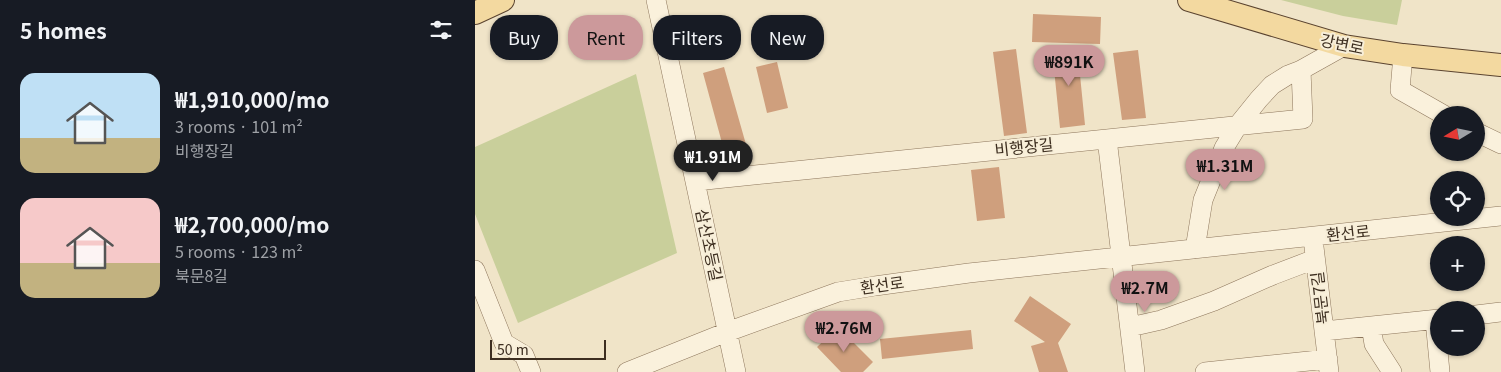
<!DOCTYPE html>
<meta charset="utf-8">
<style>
body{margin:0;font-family:Georgia,"Noto Sans KR",serif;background:#242831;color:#f1f3f6;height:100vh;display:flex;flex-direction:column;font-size:19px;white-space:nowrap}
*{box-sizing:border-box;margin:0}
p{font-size:16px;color:#9ea1a6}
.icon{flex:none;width:28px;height:28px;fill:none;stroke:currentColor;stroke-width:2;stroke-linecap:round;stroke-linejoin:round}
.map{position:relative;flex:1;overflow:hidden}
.details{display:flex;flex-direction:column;background:#171b24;width:475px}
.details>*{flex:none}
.top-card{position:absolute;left:15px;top:15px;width:475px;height:45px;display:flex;gap:10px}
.needle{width:32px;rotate:260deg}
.tools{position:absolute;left:955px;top:106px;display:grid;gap:10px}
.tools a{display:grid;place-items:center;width:55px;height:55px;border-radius:50%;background:#171b24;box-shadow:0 1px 4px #0004;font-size:25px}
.scale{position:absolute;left:15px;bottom:12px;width:116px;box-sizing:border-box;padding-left:5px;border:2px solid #3d2e20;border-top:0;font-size:14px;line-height:18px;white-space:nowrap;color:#3d2e20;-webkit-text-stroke:4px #f7eed8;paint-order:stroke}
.price{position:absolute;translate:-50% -42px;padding:0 11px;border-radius:18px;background:#cc999b;color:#111;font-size:16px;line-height:32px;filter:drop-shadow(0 1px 2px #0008)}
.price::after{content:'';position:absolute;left:50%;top:30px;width:15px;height:11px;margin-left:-8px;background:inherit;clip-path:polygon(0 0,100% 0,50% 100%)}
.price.active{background:#222;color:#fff}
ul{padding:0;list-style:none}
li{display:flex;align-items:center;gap:15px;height:125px;padding:0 20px}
li span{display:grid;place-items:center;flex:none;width:140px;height:100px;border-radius:15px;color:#555}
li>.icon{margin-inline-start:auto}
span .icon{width:60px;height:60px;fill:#fffc;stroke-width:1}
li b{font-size:21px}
h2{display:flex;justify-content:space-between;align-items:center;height:60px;padding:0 20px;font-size:21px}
.pill{padding:0 18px;border-radius:20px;background:#171b24;box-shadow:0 1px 4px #0004;font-size:18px;line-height:45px}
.pill.active{background:#cc999b;color:#111}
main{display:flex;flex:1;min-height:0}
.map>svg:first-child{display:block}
.green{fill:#c9cf9b}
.building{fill:#cf9f7d}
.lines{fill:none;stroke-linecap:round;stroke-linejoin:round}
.minor-casing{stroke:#8d765c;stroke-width:20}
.major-casing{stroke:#5b4430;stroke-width:24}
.minor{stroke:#faf1dc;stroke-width:19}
.major{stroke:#f3d9a0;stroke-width:22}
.labels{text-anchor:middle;stroke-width:4;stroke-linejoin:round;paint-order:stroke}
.street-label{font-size:16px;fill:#3d2e20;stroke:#f7eed8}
</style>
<main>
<section class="details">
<h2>5 homes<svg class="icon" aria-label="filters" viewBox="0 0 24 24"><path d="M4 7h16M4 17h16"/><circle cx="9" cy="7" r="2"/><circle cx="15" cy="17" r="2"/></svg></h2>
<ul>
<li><span style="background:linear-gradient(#bfe0f5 65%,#c2b280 0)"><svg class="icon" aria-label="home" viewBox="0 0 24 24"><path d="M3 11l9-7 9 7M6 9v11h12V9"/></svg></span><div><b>₩1,910,000/mo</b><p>3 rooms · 101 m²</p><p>비행장길</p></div></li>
<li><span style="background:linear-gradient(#f6c9c9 65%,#c2b280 0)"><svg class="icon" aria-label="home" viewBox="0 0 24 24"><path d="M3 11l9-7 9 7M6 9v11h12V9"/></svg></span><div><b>₩2,700,000/mo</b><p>5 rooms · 123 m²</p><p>북문8길</p></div></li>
</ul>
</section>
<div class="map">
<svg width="1026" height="372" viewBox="0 0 1026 372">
<rect width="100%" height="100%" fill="#f0e4c8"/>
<path class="green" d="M806,0H927L922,25L868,16Z
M161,74L202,253L43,323L0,214V147Z"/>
<path class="building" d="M558,14L626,17L625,44L557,42Z
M602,45L610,125L585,128L577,49Z
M541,49L552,133L529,136L518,52Z
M663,50L671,118L647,120L638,53Z
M302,62L313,108L292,113L281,67Z
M249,67L272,148L250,154L228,73Z
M524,167L530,218L502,221L496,170Z
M555,296L596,324L583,343L593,372H564L556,346L570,342L539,321Z
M363,327L398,362L388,372H366L342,347Z
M496,330L498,349L407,359L405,339Z"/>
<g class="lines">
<defs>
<path id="minor" d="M181,0L261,372
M928,55L925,90L969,115
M1001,132L1026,144
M632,139L660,372
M221,181L828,119L826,70
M839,247L854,372
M720,249L728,200L749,148L763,125L784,99L797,85L813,75L826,70L869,46
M0,270L29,343L49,355L56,372
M1001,315L1026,312
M960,320L965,372
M896,326L899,344L917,372
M655,327L686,320L739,301L798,275L840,259
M849,331L964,319
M152,372L252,332L363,292L400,286L494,273L1026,216
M730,372L853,359"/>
<path id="major" d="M714,0L869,46L928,55L1026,65
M0,13L28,0"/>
</defs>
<use href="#minor" class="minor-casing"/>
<use href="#major" class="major-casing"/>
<use href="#minor" class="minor"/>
<use href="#major" class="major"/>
</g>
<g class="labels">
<g class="street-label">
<text transform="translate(867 44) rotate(12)" y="6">강변로</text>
<text transform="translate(549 147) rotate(-6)" y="6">비행장길</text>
<text transform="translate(873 233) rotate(-6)" y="6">환선로</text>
<text transform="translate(234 245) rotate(78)" y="6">삼산초등길</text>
<text transform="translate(407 285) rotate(-8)" y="6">환선로</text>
<text transform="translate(845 298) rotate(-97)" y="6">북문7길</text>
</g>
</g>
</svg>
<div class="tools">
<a><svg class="needle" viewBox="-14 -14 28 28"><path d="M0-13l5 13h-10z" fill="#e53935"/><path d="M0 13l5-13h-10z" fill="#9ea1a6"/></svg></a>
<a><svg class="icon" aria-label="locate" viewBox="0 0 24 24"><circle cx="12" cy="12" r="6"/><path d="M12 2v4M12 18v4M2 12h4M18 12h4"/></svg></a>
<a>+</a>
<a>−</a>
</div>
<div class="scale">50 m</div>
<b class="price" style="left:594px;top:87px">₩891K</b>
<b class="price active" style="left:238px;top:182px">₩1.91M</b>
<b class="price" style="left:750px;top:191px">₩1.31M</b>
<b class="price" style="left:670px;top:313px">₩2.7M</b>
<b class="price" style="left:369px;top:353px">₩2.76M</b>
<div class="top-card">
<a class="pill">Buy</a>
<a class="pill active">Rent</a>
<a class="pill">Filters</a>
<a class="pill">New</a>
</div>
</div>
</main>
